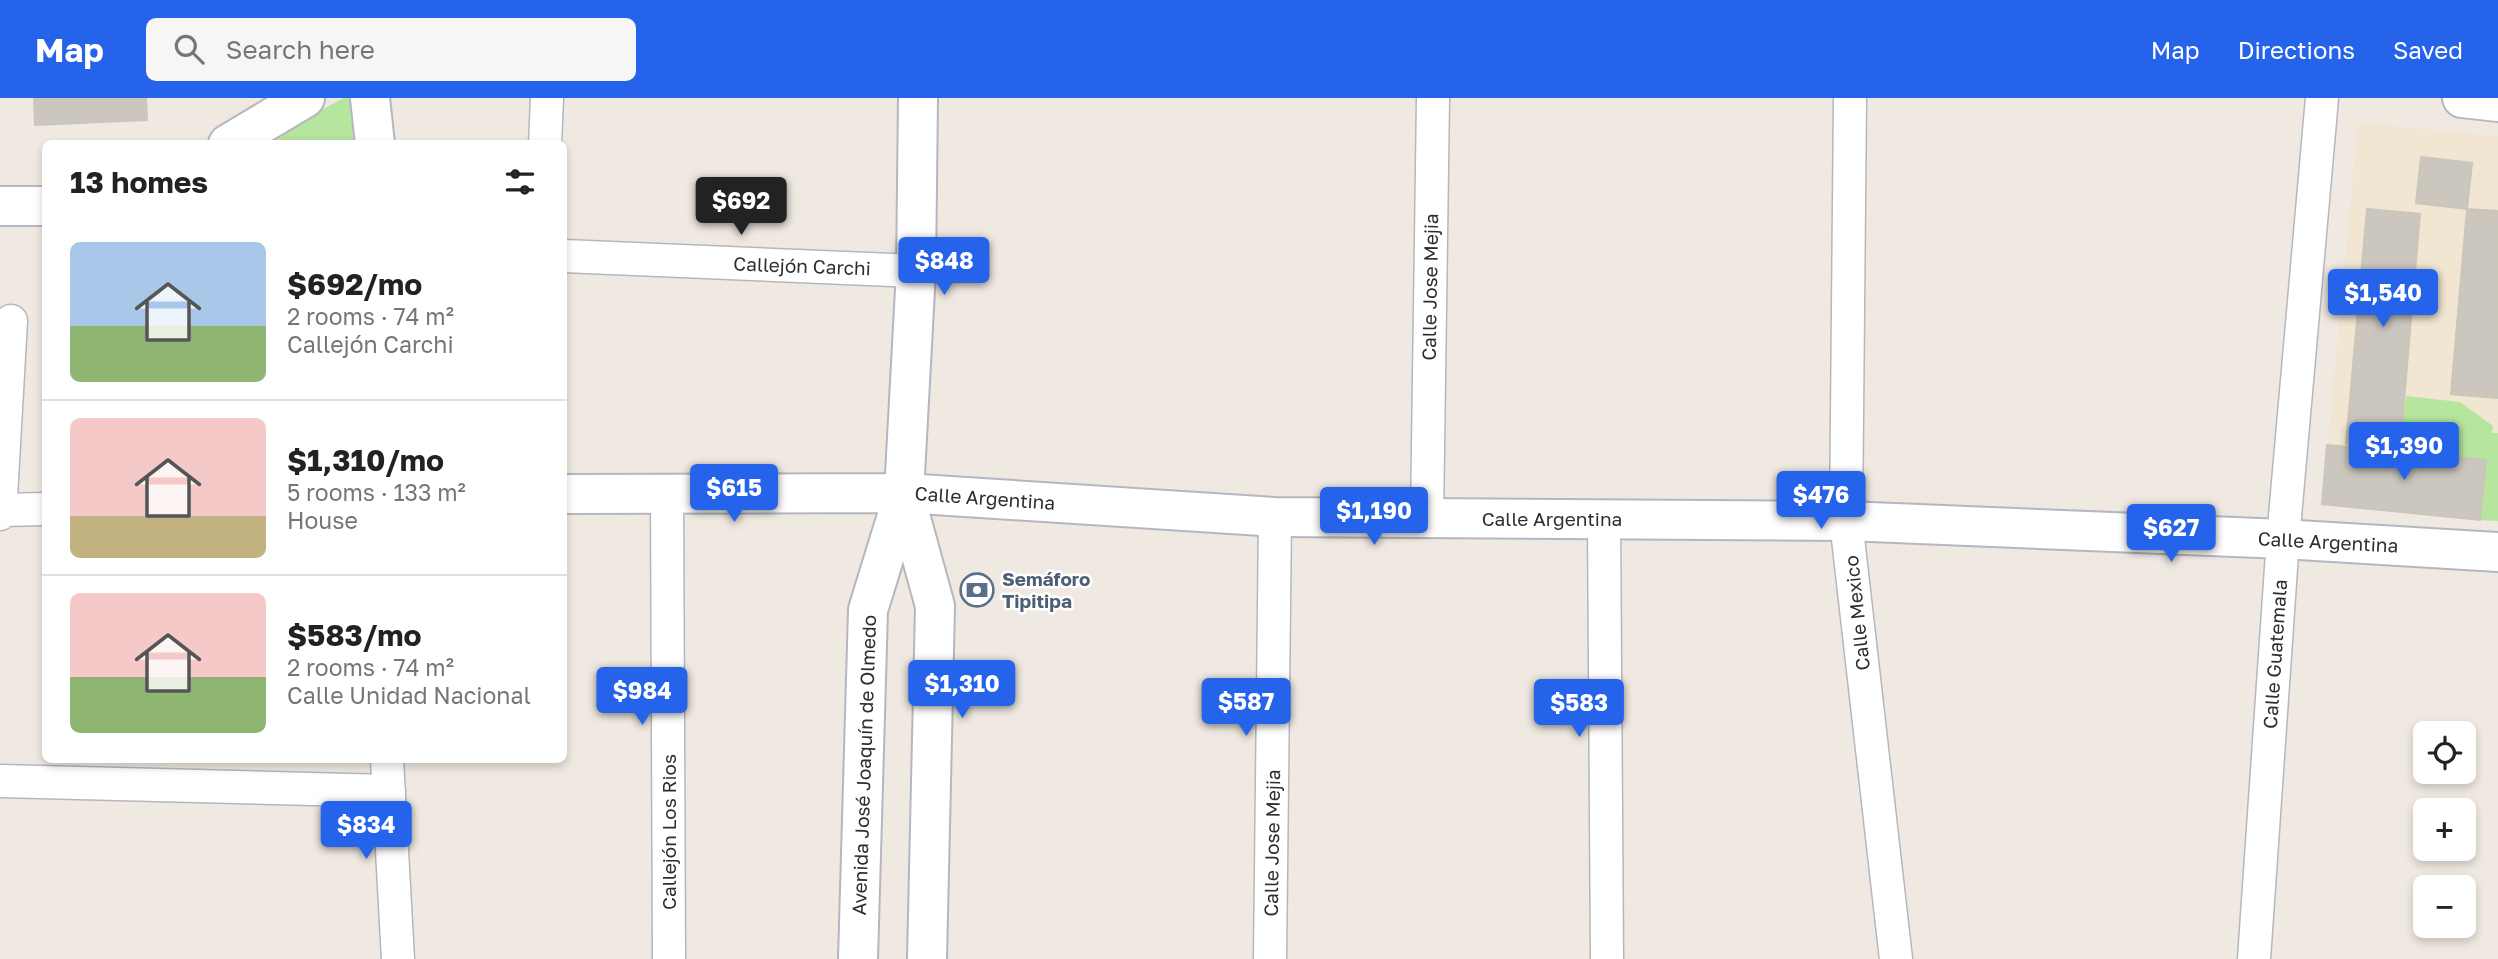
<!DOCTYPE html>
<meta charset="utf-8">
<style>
body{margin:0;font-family:"Golos Text",sans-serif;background:#f6f6f6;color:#222;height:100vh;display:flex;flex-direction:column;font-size:26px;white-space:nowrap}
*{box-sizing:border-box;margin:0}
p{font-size:23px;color:#767676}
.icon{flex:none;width:38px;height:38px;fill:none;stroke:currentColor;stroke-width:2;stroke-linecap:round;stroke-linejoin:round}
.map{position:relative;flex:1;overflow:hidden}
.sheet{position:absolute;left:42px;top:42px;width:525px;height:623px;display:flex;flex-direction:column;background:#fff;border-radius:10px;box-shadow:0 4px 10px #0003}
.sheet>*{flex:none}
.tools{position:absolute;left:2413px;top:623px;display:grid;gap:14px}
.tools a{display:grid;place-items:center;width:63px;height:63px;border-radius:10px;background:#fff;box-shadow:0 4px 10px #0003;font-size:35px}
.price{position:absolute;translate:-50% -60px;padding:0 16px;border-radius:7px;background:#2563eb;color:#fff;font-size:23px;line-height:46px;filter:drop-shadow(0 2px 4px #0008)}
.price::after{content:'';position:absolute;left:50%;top:42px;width:21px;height:16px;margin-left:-10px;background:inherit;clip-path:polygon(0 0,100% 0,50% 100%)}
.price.current{background:#222;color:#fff}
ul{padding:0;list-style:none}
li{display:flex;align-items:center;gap:21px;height:175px;padding:0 28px}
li+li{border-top:2px solid #e0e0e0}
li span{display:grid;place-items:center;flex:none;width:196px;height:140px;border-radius:10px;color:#555}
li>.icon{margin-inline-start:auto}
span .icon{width:84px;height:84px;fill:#fffc;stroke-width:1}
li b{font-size:30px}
h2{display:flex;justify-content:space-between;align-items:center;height:84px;padding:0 28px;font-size:30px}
header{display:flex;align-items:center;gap:42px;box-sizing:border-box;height:98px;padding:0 35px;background:#2563eb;color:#fff}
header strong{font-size:33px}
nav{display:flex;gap:38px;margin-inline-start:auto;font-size:24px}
.search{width:490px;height:63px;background:#f6f6f6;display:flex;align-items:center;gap:18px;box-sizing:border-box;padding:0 24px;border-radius:10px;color:#767676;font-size:26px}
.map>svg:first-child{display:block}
.education{fill:#f0e6d1}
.green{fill:#b6e59e}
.building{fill:#cbc7bf;stroke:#cbc5ba;stroke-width:2}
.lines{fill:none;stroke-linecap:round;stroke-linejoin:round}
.street-casing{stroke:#b4b7c1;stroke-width:35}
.secondary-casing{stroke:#b4b7c1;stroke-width:42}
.street{stroke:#fff;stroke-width:32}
.secondary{stroke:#fff;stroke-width:38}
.labels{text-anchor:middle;stroke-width:5;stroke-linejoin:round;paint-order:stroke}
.street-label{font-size:19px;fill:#2e2e2e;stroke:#fff}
.service-label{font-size:19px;font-weight:bold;fill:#4e5e75;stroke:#fff;text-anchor:start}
</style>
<header>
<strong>Map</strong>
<div class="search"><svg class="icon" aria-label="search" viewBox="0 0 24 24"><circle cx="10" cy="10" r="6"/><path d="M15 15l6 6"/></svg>Search here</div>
<nav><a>Map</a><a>Directions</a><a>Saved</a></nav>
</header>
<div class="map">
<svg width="2498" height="861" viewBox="0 0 2498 861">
<rect width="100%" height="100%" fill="#efe9e1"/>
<path class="education" d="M2358,25L2498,38V423L2322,406Z"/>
<path class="green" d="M344,0H365L368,45L271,46L314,16Z
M2406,298L2460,304L2493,328L2492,335H2498V423L2480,422L2486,362L2399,357Z"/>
<path class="building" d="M34,0H146L147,22L35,27Z
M2421,59L2472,65L2467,111L2416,105Z
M2367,111L2420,116L2400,350L2346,346Z
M2467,111L2498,113V300L2451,296Z
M2327,347L2486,362L2480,422L2322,406Z"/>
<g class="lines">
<defs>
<path id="street" d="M1850,0L1846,423L1896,861
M545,46L547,0
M564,158L916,173
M667,396L669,861
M0,412L46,411
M0,416L11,223
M1427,420L1433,0
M1604,421L1607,861
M387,662L398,861
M0,683L389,693
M1270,861L1275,419
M2254,861L2283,441L2322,0"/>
<path id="secondary" d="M370,0L375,46
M2462,0L2498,4
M228,46L305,0
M0,108H46
M904,395L935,508L927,861
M564,396L904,395L1275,419L1846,423L2283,441L2498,454
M858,861L868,512L904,395L916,173L918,0"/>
</defs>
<use href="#street" class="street-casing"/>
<use href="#secondary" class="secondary-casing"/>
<use href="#street" class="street"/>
<use href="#secondary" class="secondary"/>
</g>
<defs>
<symbol id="bank-ring" viewBox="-11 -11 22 22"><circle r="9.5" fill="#fff" stroke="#5c6f8a" stroke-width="1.5"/><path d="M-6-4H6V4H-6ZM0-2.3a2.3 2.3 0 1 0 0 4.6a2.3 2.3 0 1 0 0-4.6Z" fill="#5c6f8a"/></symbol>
</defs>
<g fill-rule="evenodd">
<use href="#bank-ring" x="958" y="473" width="38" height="38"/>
</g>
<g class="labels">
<g class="street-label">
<text transform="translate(802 168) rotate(2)" y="7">Callejón Carchi</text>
<text transform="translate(1430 189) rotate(-89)" y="7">Calle Jose Mejia</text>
<text transform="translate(985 400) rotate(4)" y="7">Calle Argentina</text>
<text x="1552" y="428">Calle Argentina</text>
<text transform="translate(2328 444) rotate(3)" y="7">Calle Argentina</text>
<text transform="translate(1857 515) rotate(-96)" y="7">Calle Mexico</text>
<text transform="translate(2275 556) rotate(-86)" y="7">Calle Guatemala</text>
<text transform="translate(864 667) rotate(-88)" y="7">Avenida José Joaquín de Olmedo</text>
<text transform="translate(669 734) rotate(-90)" y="7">Callejón Los Rios</text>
<text transform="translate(1272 745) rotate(-89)" y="7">Calle Jose Mejia</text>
</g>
<g class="service-label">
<text x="1002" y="488">Semáforo<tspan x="1002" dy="22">Tipitipa</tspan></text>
</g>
</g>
</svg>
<div class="tools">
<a><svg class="icon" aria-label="locate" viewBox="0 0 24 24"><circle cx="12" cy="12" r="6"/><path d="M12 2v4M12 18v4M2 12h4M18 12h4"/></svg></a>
<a>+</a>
<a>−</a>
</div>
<b class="price current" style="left:741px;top:139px">$692</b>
<b class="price" style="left:944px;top:199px">$848</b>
<b class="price" style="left:2383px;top:231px">$1,540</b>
<b class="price" style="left:2404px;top:384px">$1,390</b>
<b class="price" style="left:734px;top:426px">$615</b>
<b class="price" style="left:1821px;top:433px">$476</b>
<b class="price" style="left:1374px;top:449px">$1,190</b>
<b class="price" style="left:2171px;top:466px">$627</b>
<b class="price" style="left:962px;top:622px">$1,310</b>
<b class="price" style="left:642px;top:629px">$984</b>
<b class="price" style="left:1246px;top:640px">$587</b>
<b class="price" style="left:1579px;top:641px">$583</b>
<b class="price" style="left:366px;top:763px">$834</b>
<section class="sheet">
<h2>13 homes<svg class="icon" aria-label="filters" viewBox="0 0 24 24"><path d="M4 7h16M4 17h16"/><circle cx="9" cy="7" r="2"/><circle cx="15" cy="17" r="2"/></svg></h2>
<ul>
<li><span style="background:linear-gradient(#a9c7e8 60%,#8fb573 0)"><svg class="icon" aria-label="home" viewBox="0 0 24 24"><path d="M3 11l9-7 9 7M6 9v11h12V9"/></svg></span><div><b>$692/mo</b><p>2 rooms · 74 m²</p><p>Callejón Carchi</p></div></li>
<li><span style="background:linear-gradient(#f6c9c9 70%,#c2b280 0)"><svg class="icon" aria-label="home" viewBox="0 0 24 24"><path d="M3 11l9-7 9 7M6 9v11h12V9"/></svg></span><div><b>$1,310/mo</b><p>5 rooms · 133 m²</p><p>House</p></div></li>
<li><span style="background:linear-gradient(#f6c9c9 60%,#8fb573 0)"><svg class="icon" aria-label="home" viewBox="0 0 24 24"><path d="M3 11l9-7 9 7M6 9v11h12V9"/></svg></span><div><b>$583/mo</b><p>2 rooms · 74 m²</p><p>Calle Unidad Nacional</p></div></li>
</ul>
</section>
</div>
